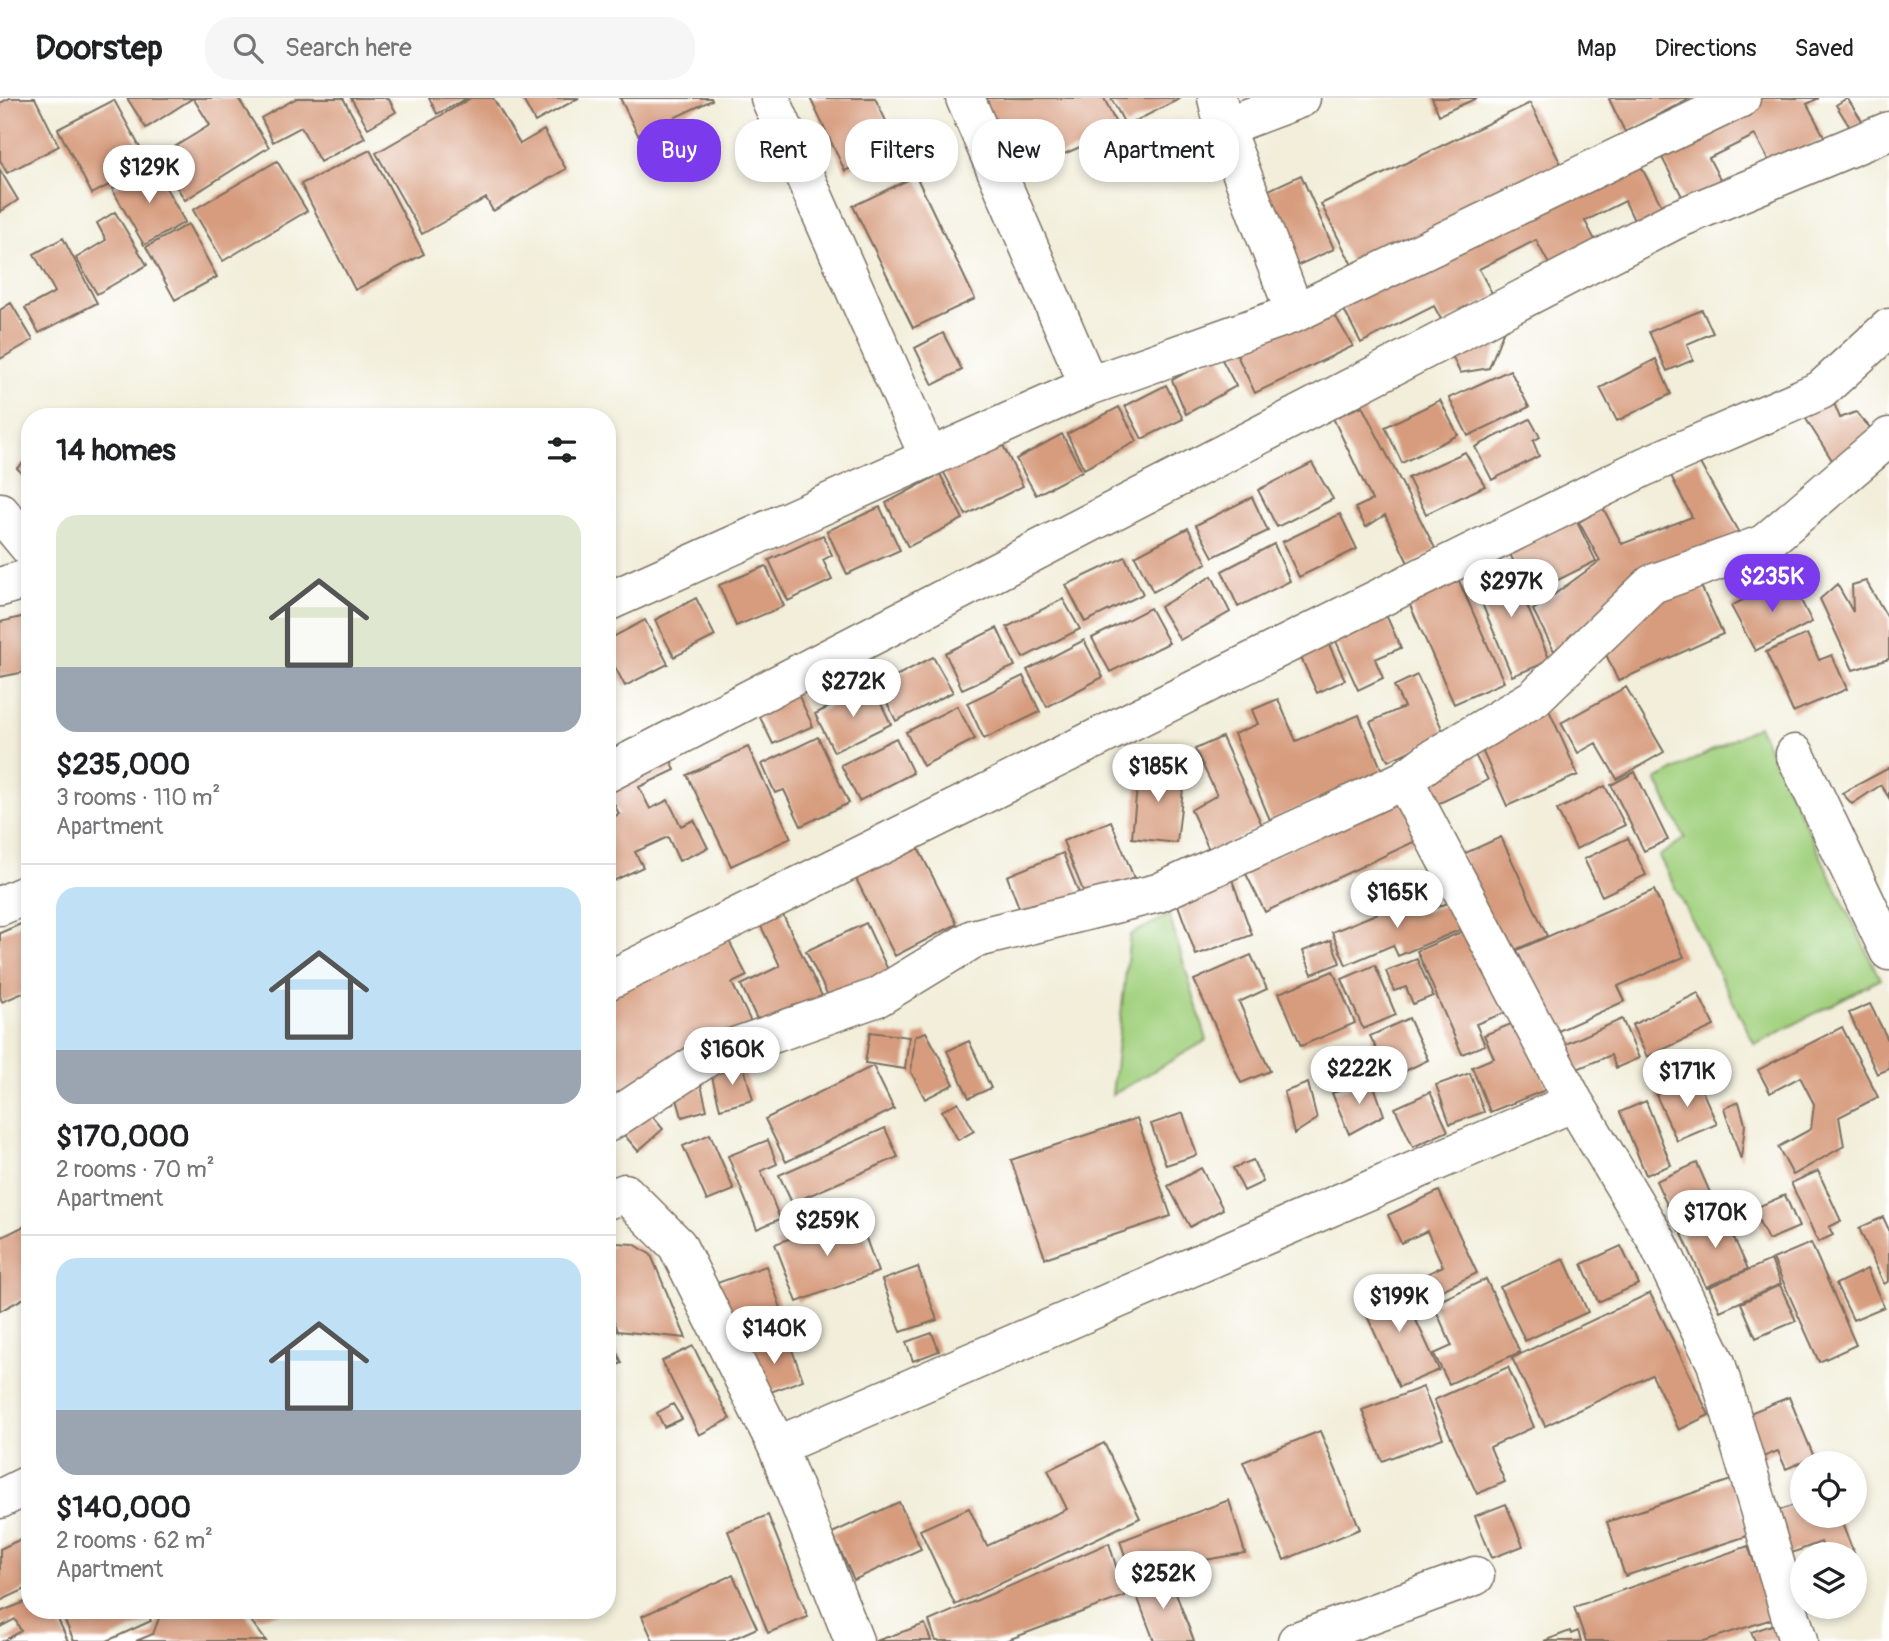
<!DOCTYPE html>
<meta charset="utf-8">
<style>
body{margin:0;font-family:Pangolin,sans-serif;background:#f6f6f6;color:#202124;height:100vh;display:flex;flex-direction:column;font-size:26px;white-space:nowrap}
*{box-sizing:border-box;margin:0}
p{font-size:23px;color:#757577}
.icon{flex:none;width:38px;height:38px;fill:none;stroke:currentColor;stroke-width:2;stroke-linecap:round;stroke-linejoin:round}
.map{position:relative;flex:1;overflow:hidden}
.details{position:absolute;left:21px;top:310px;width:595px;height:1211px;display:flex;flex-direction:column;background:#fff;border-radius:28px;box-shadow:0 4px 10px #0003}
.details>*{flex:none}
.banner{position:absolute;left:637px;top:21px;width:665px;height:63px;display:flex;gap:14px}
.fabs{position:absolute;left:1790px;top:1353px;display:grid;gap:14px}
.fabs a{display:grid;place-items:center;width:77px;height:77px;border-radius:50%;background:#fff;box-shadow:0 4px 10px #0003;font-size:35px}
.price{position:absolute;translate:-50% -60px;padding:0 16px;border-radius:24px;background:#fff;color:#222;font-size:23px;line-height:46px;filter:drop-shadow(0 2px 4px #0008)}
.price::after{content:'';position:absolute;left:50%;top:42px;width:21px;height:16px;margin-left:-10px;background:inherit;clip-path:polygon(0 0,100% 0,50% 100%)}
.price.active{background:#7c3aed;color:#fff}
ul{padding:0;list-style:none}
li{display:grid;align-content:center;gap:14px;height:371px;padding:0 35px}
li+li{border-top:2px solid #e0e0e0}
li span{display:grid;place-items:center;height:217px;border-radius:21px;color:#555}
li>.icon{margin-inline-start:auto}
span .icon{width:126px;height:126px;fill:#fffc;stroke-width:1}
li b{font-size:30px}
h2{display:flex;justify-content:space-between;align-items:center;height:84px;padding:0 35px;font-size:30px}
.pill{padding:0 24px;border-radius:28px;background:#fff;box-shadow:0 4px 10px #0003;font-size:24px;line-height:63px}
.pill.active{background:#7c3aed;color:#fff}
header{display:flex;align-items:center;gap:42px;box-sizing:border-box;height:98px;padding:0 35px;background:#fff;border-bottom:2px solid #e0e0e0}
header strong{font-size:33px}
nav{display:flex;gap:38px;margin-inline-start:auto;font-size:24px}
.search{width:490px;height:63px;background:#f6f6f6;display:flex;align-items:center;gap:18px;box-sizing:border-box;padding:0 24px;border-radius:28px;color:#757577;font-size:26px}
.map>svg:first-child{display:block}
.green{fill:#a2d17f;stroke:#6e7e4e;stroke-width:2}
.building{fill:#d79c7e}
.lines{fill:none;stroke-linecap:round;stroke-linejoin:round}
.street-casing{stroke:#7b6f60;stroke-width:41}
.secondary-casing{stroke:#7b6f60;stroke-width:41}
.street{stroke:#fff;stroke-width:38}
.secondary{stroke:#fff;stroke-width:38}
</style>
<header>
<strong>Doorstep</strong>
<div class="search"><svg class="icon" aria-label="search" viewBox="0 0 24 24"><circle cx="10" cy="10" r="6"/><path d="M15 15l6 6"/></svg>Search here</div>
<nav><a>Map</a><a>Directions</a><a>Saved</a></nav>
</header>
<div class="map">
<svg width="1889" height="1543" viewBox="0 0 1889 1543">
<rect width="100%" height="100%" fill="#fff"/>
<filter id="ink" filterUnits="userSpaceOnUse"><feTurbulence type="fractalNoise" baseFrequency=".0143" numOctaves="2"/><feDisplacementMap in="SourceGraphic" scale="14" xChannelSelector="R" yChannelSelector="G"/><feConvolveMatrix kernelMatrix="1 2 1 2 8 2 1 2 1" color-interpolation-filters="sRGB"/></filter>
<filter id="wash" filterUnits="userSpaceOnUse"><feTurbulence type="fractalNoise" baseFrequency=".00686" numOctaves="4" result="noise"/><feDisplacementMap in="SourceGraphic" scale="28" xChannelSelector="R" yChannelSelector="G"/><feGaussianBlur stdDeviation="1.57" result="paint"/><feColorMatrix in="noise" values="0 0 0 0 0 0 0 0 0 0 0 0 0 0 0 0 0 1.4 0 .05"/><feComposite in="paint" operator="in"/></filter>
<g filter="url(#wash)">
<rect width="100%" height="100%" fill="#f2eeda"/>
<path class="green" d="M1758,628L1880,881L1755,947L1659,758L1685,740L1656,682Z
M1169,817L1207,942L1112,997L1130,837Z"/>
<g id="blocks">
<path class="building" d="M10,0H35L59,48L7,75L0,62V5Z
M127,0H193L146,30Z
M193,0H238L269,49L185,102L158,59L210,27Z
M297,0H343L365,40L320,64L301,29L273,44L261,20Z
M351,0H388L396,14L368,30Z
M429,0H468L437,16Z
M471,0H493L520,46L544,32L566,71L493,113L486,100L422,136L376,55Z
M522,0H579L535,24Z
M620,0H711L712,2L638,37Z
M810,0H875L898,48L845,73Z
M981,0H1104L1119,32L1032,70L1023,59L1011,64Z
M1111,0H1181L1126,28Z
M1432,0H1477L1439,17Z
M1612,0H1691L1625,34L1609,1Z
M1752,0H1819L1807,6L1825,40L1772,69L1755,37L1709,60L1724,89L1687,108L1657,50Z
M1847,0L1863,24L1851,31L1836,7Z
M114,2L149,66L92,96L58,31Z
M1530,5L1566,76L1357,177L1321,106Z
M370,52L424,156L355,192L301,86Z
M1635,57L1666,116L1638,131L1625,103L1585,123L1597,146L1551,170L1536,142L1479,171L1494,199L1443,225L1434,208L1361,245L1342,208Z
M277,63L307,113L223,163L193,112Z
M154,68L185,124L144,147L112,91Z
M0,72L18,102L0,114Z
M1301,77L1334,151L1292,170L1258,97Z
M916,78L975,201L913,230L853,108Z
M115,114L147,167L97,196L76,160L106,142L97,125Z
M188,126L217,179L175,202L146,149Z
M63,140L97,205L39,235L25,210L55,194L34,156Z
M11,205L33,242L0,261V212Z
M1329,207L1353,248L1255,295L1235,253Z
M1702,212L1713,235L1687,246L1693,262L1667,273L1649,234Z
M1505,229L1489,270L1460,275L1450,253Z
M943,235L962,272L933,287L915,250Z
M1219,256L1236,288L1186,316L1172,282Z
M1656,261L1671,296L1617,323L1600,290Z
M1510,272L1529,309L1468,338L1449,300Z
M1166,287L1183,321L1142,341L1125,308Z
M1830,295L1840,320L1856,314L1874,334L1837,370L1799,310Z
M1440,302L1458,337L1402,365L1385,329Z
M1362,308L1436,452L1409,467L1385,417L1366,429L1355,410L1372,402L1333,320Z
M1119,309L1137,343L1084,371L1067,336Z
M1530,321L1540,339L1533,343L1539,358L1492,382L1475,349Z
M1062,336L1082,373L1036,397L1016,361Z
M1000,341L1023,388L966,417L942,371Z
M1465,354L1485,388L1426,416L1408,380Z
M30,359V385L17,370Z
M1698,362L1744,444L1641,482L1554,553L1533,512L1600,463L1579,424L1603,410L1622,446L1692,419L1670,376Z
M1312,365L1333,401L1277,429L1258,392Z
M940,376L963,421L908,449L886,405Z
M1252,399L1268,433L1213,459L1196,427Z
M880,409L900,452L847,476L827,433Z
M1340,416L1357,451L1299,479L1282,444Z
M1576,422L1596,463L1552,485L1545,469L1522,481L1510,456Z
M1188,430L1207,465L1153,494L1135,458Z
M823,437L832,457L823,462L832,482L788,503L769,462Z
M1274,446L1290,483L1238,509L1222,473Z
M1125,459L1143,496L1085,524L1066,487Z
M1509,464L1550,563L1512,578L1471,479Z
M766,468L784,508L736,528L719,487Z
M1455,474L1504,584L1454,606L1405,496Z
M1212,478L1230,514L1180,542L1160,509Z
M1697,479L1723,536L1618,583L1604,552L1641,504Z
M1789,479L1812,524L1755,553L1731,508Z
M1866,483L1889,522V561L1853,572L1820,501L1837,486L1853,514L1852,487Z
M696,500L715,538L674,559L655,522Z
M1063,501L1080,531L1023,560L1007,529Z
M1150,510L1169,545L1110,574L1092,540Z
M30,517V573L0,579V524Z
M1386,517L1401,550L1375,561L1383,580L1358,592L1335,541Z
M645,522L668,566L625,588L615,569L607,573V542Z
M997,530L1015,568L962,591L945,555Z
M1807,536L1819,562L1832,557L1847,591L1793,614L1766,554Z
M1326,540L1345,582L1317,595L1298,553Z
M1084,542L1103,579L1047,609L1027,572Z
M933,559L953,594L896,623L878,587Z
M1417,577L1445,637L1388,663L1370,624L1404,609L1394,588Z
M1023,578L1040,614L984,641L967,605Z
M872,587L891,626L834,654L815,616Z
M794,588L813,628L773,646L754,607Z
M1626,589L1664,654L1617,681L1596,645L1578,655L1561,625Z
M1278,601L1296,643L1359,617L1383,675L1270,722L1234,636L1258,626L1252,612Z
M957,608L975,641L923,668L906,634Z
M1549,612L1578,677L1507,708L1478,643Z
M818,639L849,705L801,728L784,692L775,695L762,666Z
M1222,639L1262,727L1211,756L1191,712L1217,697L1195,651Z
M896,640L913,675L859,703L841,667Z
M748,649L791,740L731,768L687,677Z
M666,651L675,672L639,689L650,711L668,702L681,728L694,722L708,750L679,763L668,739L635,754L643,769L609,785L607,722L619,716L607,691Z
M1472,651L1488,682L1427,711L1413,680Z
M1139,668L1185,673L1177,745L1132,740Z
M1889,670V700L1881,687L1852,706L1842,695Z
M1635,674L1668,742L1644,753L1611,687Z
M1605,688L1625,727L1576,751L1557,712Z
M1402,697L1422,740L1265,814L1244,772Z
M1111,723L1134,780L1086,800L1063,743Z
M1501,739L1547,838L1506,856L1461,757Z
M913,740L957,826L895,858L851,771Z
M1628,740L1646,777L1602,798L1584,761Z
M1063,755L1080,798L1023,820L1007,778Z
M1229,773L1252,837L1196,857L1173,793Z
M1654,792L1684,859L1618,888L1625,903L1554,935L1517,852Z
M1417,799L1424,815L1452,803L1464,830L1398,858L1393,847L1346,867L1332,834Z
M780,811L825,904L763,934L741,887L780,868L758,822Z
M30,822V892L2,904L0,898V835Z
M866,825L889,874L830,902L806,853Z
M1475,828L1511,912L1476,926L1485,947L1462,956L1417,853Z
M723,831L747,878L732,885L754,930L607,1001V888Z
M1331,842L1340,865L1312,876L1303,853Z
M1251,857L1267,891L1239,904L1270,973L1241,985L1194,882Z
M1417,861L1433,898L1413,906L1406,889L1394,893L1386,873Z
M1375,867L1396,917L1363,931L1342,881Z
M1333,873L1355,925L1301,948L1279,895Z
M1698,895L1714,928L1647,959L1632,927Z
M1870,906L1889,944V971L1877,976L1849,915Z
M1409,920L1428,962L1391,980L1370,938Z
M1622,921L1639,960L1616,970L1611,957L1570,974L1559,949Z
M1521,922L1548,991L1490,1014L1472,969L1494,960L1484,937Z
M1842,929L1878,999L1839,1019L1844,1048L1793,1077L1778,1049L1811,1031L1814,1006L1800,979L1770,995L1758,972Z
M870,934L909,939L905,971L865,965Z
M926,934L954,986L925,1001L911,974L915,938Z
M969,943L991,990L969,1000L947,953Z
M743,966L753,1002L720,1011L711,975Z
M873,968L894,1011L786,1064L765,1021Z
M1470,975L1484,1014L1450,1026L1436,987Z
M1696,979L1717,1026L1677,1043L1656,997Z
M1372,982L1384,1017L1349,1036L1332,995Z
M700,983L707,1012L682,1019L674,990Z
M1308,985L1317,1021L1294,1036L1284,994Z
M1430,994L1448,1033L1413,1049L1395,1010Z
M1646,1003L1671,1067L1646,1077L1620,1014Z
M958,1004L974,1033L958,1042L942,1013Z
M1739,1004L1745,1026L1741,1062L1724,1010Z
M645,1010L663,1031L638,1053L620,1032Z
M1183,1015L1197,1057L1166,1067L1151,1026Z
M1137,1020L1171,1118L1045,1160L1011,1062Z
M885,1030L898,1059L792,1105L779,1077Z
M710,1036L734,1092L707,1103L683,1048Z
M768,1042L777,1066L761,1073L780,1121L757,1131L728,1058Z
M1253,1062L1263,1084L1244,1093L1233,1070Z
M1697,1065L1719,1115L1679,1133L1656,1083Z
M1201,1070L1223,1111L1190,1129L1168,1088Z
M1818,1073L1841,1123L1829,1129L1833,1137L1818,1144L1791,1085Z
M1439,1093L1477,1175L1430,1198L1421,1179L1443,1168L1427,1133L1401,1145L1388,1117Z
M1785,1097L1799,1129L1768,1142L1753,1111Z
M857,1115L878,1174L797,1204L775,1146Z
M1723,1116L1748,1171L1706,1189L1681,1134Z
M1883,1119L1889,1132V1183L1884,1186L1859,1130Z
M30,1125V1197L0,1213V1140Z
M615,1145L634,1146L651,1157L686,1240L618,1233L607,1206V1151Z
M1811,1145L1856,1247L1819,1264L1773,1161Z
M1621,1148L1639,1186L1598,1204L1582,1166Z
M1564,1161L1588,1214L1525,1243L1500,1189Z
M1771,1162L1781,1186L1720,1213L1709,1189Z
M766,1168L782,1213L732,1230L717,1185Z
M918,1169L937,1222L901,1234L882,1182Z
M1867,1171L1884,1209L1853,1222L1836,1186Z
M1486,1181L1520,1254L1449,1286L1434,1256L1452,1248L1433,1206Z
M1398,1183L1439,1272L1399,1289L1359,1200Z
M1780,1187L1796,1223L1756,1240L1741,1205Z
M1650,1195L1709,1317L1679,1332L1652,1277L1545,1328L1512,1260Z
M607,1234L622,1265L607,1272Z
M932,1235L939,1253L913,1263L906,1244Z
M787,1238L803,1282L760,1298L744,1254Z
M693,1248L730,1321L699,1337L662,1263Z
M1508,1269L1534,1329L1490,1349L1505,1384L1477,1396L1434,1302Z
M1423,1289L1443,1340L1382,1363L1362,1312Z
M1789,1299L1814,1359L1786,1371L1778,1353L1750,1364L1733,1322Z
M673,1306L682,1321L664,1329L657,1315Z
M1320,1333L1360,1431L1284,1462L1243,1364Z
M1104,1345L1140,1420L955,1507L920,1432L969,1410L987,1448L1067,1411L1048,1372Z
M1731,1382L1750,1437L1625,1478L1607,1424Z
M1229,1402L1245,1455L1131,1475L1120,1443Z
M899,1404L921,1451L854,1482L832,1435Z
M1802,1404V1418H1839L1854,1455L1826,1456L1821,1444L1778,1460L1762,1419Z
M1506,1406L1523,1448L1492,1460L1475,1418Z
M768,1417L808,1519L768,1535L728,1433Z
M23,1440L30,1453V1489L0,1503V1451Z
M1109,1445L1125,1498L1005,1543H936L929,1523Z
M1748,1448L1773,1517L1772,1521L1704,1543H1586L1574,1509Z
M733,1477L757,1530L728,1543H653L642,1518Z
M1169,1477L1194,1543H1154L1134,1490Z
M30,1502V1512H54L68,1543H3L21,1533L15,1521L0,1529V1514Z
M60,1512H146L151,1523L107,1543H74Z
M159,1512H243L266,1543H136L153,1536L161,1515Z
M253,1512H288V1513L257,1520Z
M925,1526L931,1543H876Z
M1775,1526L1781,1543H1755L1751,1534Z
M1570,1533L1571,1536L1578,1533L1581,1543H1544Z"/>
</g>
</g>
<g filter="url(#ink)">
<use href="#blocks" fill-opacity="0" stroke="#7b6f60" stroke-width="2"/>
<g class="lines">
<defs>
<path id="street" d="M770,0L929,359
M965,0L1089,288
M1217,0L1224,29L1295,215
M1224,29L1301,0
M0,414L30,450
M0,489L30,480
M607,504L1089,288L1295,215L1741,0
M1795,656L1889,853
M607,675L1675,122L1889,33
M1404,682L1574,1004L1656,1141L1716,1265L1798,1543
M0,808L30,795
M607,883L1644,369L1821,292L1889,230
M607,1025L709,958L878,899L973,841L1158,795L1404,682L1432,661L1534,600L1652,486L1764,446L1889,339
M777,1348L1574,1004
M1297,1543L1475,1478"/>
<path id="secondary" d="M607,1102L625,1095L677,1147L777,1348L854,1543
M0,1401L30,1386"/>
</defs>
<use href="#street" class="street-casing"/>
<use href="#secondary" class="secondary-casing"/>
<use href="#street" class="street"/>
<use href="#secondary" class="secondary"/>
</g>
</g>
</svg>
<div class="fabs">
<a><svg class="icon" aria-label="locate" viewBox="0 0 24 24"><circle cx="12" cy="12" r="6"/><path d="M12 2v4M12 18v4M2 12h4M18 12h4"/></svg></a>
<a><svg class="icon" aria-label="layers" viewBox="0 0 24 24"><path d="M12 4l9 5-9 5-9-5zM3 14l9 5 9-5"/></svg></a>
</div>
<b class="price" style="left:149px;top:107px">$129K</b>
<b class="price active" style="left:1772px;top:516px">$235K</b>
<b class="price" style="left:1511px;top:521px">$297K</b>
<b class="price" style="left:853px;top:621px">$272K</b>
<b class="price" style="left:1158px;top:706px">$185K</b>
<b class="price" style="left:1397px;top:832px">$165K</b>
<b class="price" style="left:732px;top:989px">$160K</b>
<b class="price" style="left:1359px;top:1008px">$222K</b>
<b class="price" style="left:1687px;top:1011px">$171K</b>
<b class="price" style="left:1715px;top:1152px">$170K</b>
<b class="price" style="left:827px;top:1160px">$259K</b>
<b class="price" style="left:1399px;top:1236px">$199K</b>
<b class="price" style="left:774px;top:1268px">$140K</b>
<b class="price" style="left:1163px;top:1513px">$252K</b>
<div class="banner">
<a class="pill active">Buy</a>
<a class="pill">Rent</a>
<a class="pill">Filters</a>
<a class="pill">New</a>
<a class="pill">Apartment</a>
</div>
<section class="details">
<h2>14 homes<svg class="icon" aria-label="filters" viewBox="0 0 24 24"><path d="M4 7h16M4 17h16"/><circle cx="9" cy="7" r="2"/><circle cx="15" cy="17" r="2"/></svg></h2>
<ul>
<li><span style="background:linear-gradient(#dfe7d0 70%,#9aa5b1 0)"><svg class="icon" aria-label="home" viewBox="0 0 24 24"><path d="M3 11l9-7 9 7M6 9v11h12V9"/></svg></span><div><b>$235,000</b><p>3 rooms · 110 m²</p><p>Apartment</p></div></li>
<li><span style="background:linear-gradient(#bfe0f5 75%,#9aa5b1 0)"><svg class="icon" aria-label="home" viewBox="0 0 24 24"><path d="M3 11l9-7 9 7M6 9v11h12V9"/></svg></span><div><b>$170,000</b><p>2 rooms · 70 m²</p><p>Apartment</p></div></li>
<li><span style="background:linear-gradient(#bfe0f5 70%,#9aa5b1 0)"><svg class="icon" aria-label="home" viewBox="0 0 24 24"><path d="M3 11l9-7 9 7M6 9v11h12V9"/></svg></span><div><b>$140,000</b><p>2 rooms · 62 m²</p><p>Apartment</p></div></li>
</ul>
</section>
</div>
